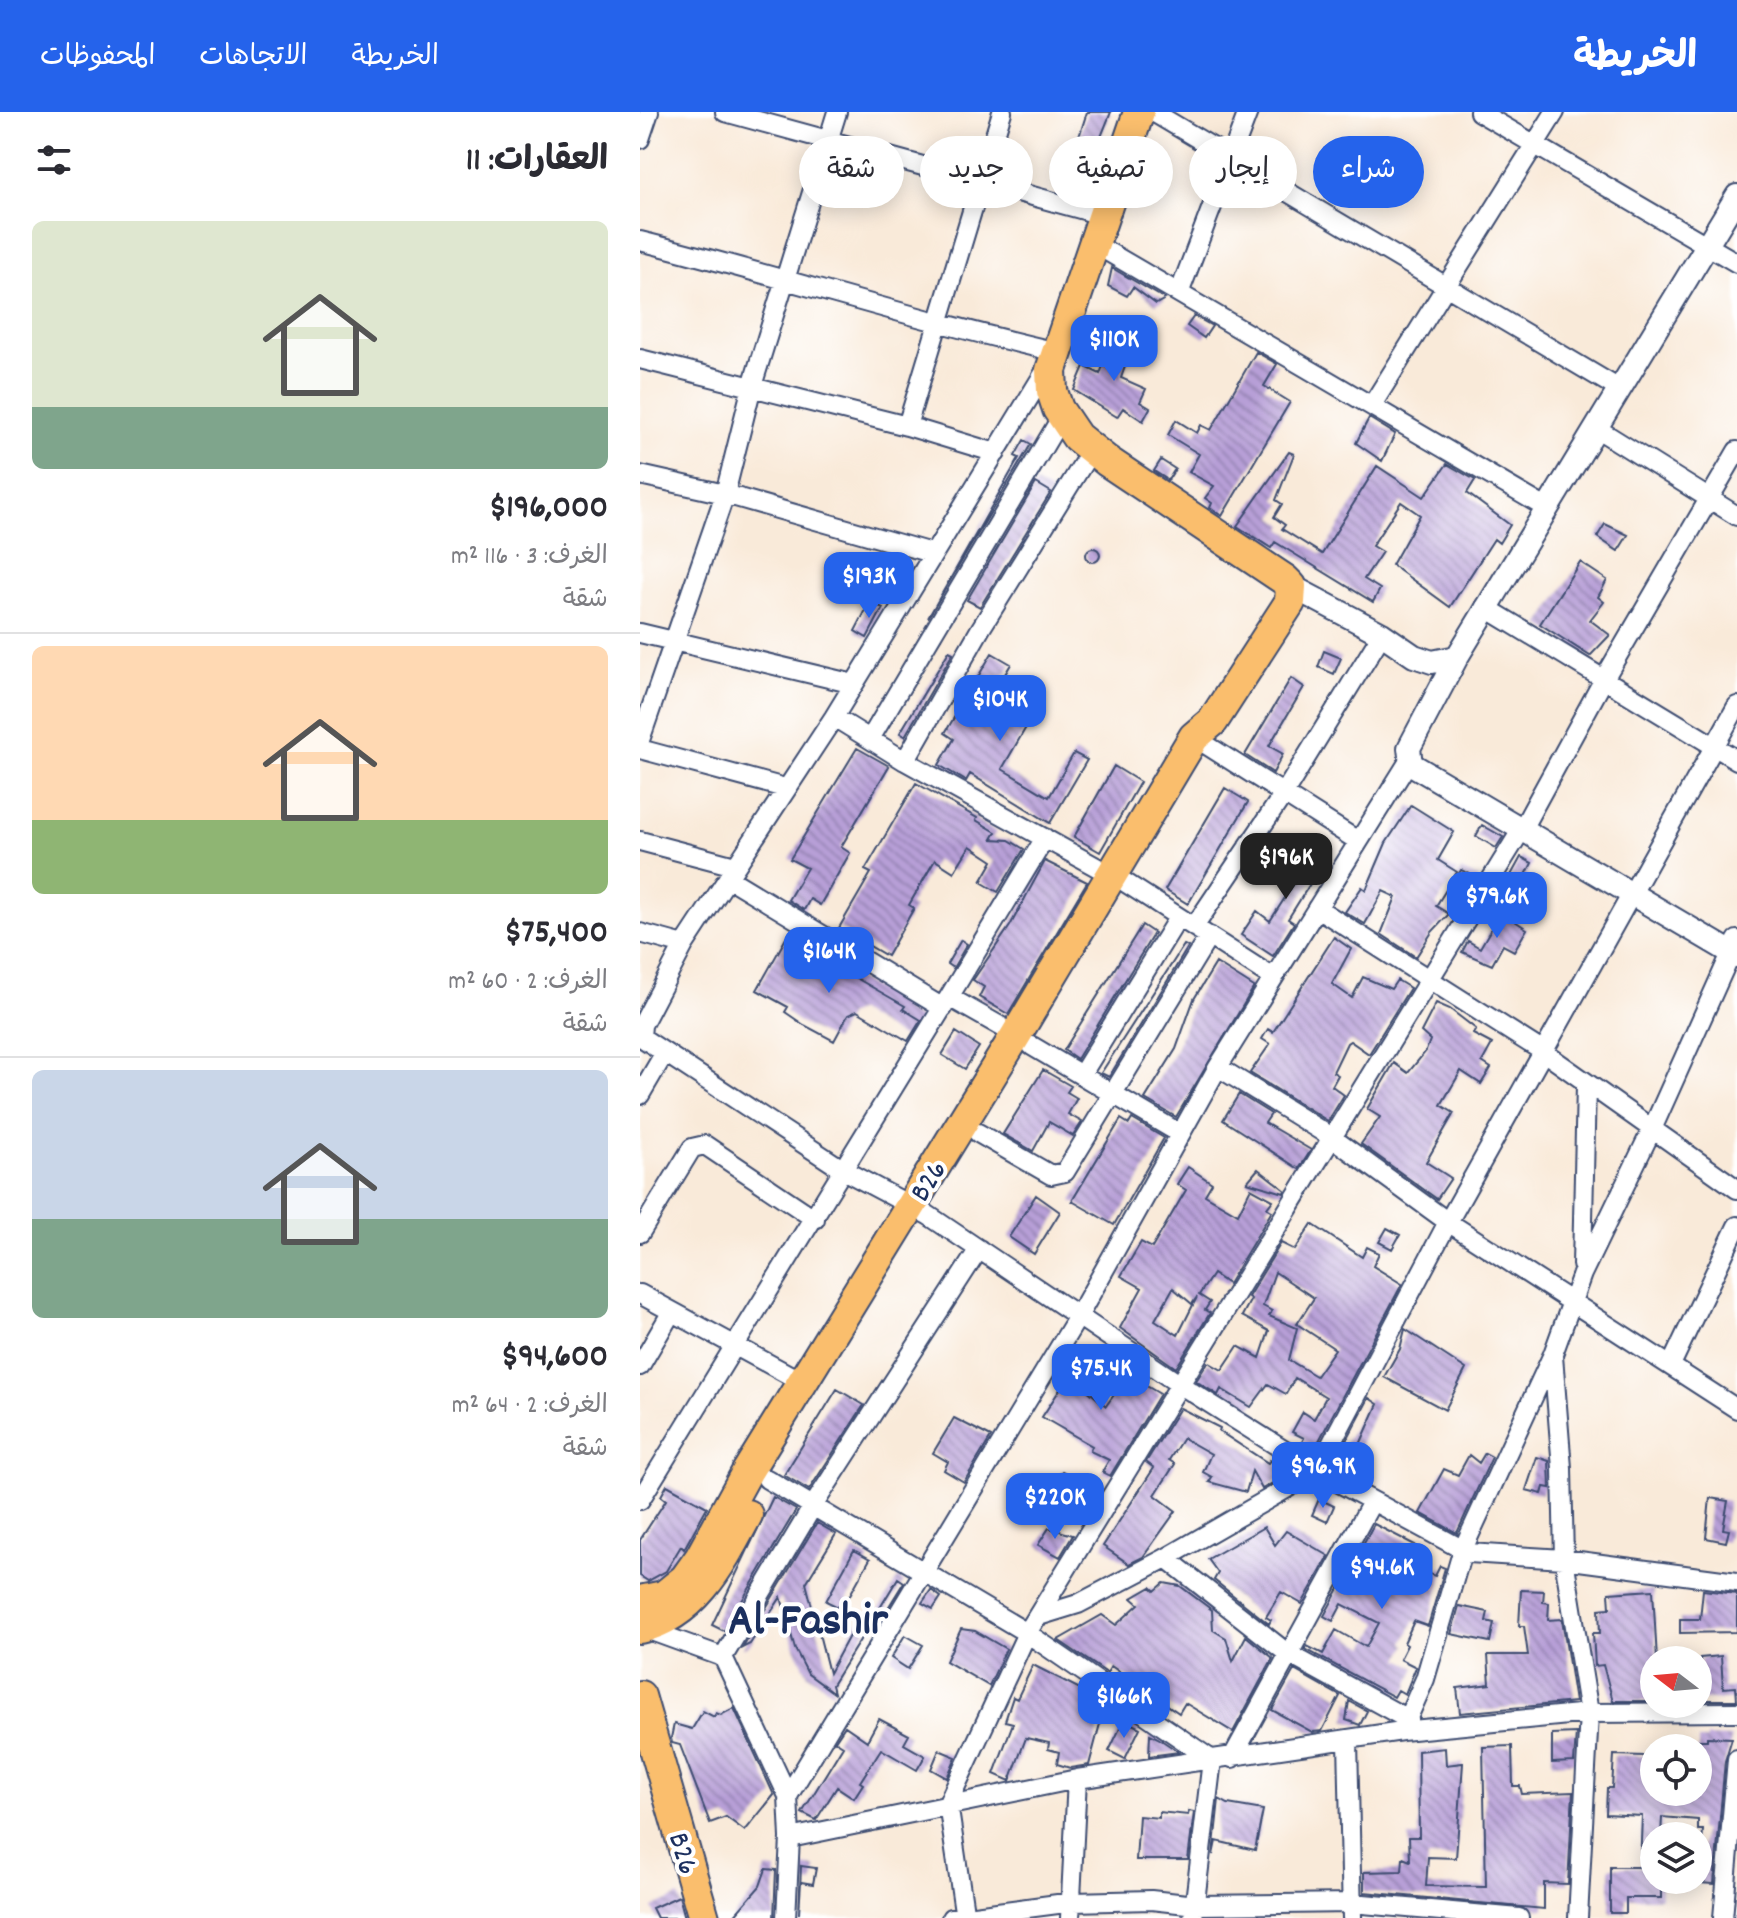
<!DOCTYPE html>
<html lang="ar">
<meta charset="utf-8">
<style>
body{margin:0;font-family:Dekko,"Playpen Sans Arabic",sans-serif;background:#f2f2f3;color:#2b2b33;direction:rtl;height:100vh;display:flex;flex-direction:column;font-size:30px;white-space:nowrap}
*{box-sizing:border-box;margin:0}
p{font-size:26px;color:#7c7c81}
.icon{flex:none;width:44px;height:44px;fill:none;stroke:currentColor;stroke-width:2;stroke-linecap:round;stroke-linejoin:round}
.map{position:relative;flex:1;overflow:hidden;direction:ltr}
.side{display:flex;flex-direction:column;background:#fff;width:640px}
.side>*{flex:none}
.banner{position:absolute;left:24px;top:24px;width:760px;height:72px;direction:rtl;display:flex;gap:16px}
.needle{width:52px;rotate:286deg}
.fabs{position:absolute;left:1000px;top:1534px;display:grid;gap:16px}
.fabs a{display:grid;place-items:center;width:72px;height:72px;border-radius:50%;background:#fff;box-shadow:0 4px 20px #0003;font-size:40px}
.price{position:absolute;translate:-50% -68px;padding:0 18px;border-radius:16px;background:#2563eb;color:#fff;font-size:26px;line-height:52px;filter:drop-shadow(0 2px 4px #0008)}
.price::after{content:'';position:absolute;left:50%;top:48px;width:24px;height:18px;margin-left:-12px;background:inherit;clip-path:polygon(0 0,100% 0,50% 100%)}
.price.on{background:#222;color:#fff}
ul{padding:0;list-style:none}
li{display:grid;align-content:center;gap:16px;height:424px;padding:0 32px}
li+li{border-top:2px solid #e1e1e2}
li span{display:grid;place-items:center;height:248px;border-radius:12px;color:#555}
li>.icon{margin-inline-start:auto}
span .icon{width:144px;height:144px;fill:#fffc;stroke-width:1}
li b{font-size:34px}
h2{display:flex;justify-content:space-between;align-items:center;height:96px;padding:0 32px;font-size:34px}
.pill{padding:0 28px;border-radius:36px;background:#fff;box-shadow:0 4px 20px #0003;font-size:28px;line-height:72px}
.pill.on{background:#2563eb;color:#fff}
header{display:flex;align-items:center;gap:48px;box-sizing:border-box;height:112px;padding:0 40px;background:#2563eb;color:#fff}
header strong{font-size:38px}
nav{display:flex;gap:44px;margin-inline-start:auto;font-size:28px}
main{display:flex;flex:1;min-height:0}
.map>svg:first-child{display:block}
.building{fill:url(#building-back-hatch);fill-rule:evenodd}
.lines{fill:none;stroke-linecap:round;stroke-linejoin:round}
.minor-casing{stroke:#3c4b70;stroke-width:22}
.tertiary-casing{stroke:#3c4b70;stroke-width:26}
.trunk-casing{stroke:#3c4b70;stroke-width:34}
.minor{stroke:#fff;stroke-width:18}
.tertiary{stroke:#fff;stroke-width:22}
.trunk{stroke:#fabe6d;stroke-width:30}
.labels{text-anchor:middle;stroke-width:8;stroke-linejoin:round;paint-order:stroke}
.street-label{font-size:30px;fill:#1b2f5e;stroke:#fff}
.town-label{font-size:46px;font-weight:bold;fill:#1b2f5e;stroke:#fff}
</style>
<header>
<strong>الخريطة</strong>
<nav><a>الخريطة</a><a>الاتجاهات</a><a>المحفوظات</a></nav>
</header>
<main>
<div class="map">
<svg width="1097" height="1806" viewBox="0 0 1097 1806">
<defs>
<pattern id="building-back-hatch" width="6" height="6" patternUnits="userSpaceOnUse" patternTransform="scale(2)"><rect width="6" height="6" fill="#b79fd7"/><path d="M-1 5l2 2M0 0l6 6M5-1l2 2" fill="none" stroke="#9482b2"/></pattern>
</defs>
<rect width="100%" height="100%" fill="#fff"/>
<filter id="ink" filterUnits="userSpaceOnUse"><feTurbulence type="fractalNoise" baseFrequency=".0125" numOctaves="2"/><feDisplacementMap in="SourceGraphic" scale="16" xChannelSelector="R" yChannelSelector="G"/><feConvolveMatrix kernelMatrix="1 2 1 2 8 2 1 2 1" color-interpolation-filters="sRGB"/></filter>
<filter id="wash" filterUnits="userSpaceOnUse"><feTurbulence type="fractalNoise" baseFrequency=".006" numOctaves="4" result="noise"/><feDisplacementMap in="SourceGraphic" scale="32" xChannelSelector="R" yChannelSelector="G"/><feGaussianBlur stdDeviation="1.8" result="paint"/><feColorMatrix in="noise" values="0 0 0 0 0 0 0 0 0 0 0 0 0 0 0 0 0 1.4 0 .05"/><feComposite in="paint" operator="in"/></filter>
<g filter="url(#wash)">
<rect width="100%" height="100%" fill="#f9ead9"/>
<g id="blocks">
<path class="building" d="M447,0H471L450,52L432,47Z
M472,156L525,187L516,192L493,175L487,184L468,174Z
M554,204L572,214L564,226L547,214Z
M475,221L494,229L481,266L506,277L500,290L510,296L503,309L483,296L477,305L434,278L444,254L460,262Z
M616,240L637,252L624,274L650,290L582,404L570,396L572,391L565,386L574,374L549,360L559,342L528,323L536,308L557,321L561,313L571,318Z
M729,306L755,322L742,349L716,331Z
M384,328L391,332L288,506L379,346L375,344Z
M649,340L654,342L636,388L642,392L634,405L645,413L642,417L682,442L737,354L784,385L807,352L835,368L827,381L870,413L859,431L854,427L810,495L752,453L780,403L761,390L732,434L742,440L724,467L740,477L733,490L635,430L631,436L597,414Z
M521,348L535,357L528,368L514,359Z
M396,371L411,380L340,495L327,488Z
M965,412L988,423L978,439L957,425Z
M446 443a7 7 0 1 1 14 0a7 7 0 1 1-14 0Z
M940,450L967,468L958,485L964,490L950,508L970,523L950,544L900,512Z
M230,490L243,496L227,526L215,519Z
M309,539L313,541L265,624L260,621Z
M684,539L701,546L694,562L678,555Z
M352,541L371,552L357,576L396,598L362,657L409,685L434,641L447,648L410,711L330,662L326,669L299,653L314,627L305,621Z
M651,566L664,575L629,634L643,642L633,661L605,643Z
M217,636L249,654L201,735L210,741L180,793L170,787L164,798L148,788L167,756L150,747Z
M474,654L500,670L460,740L434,725Z
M276,671L337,706L336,708L356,720L352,727L369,728L384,737L358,780L341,770L353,749L330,734L314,760L295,748L269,793L274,796L247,844L199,816L231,761L225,758Z
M585,676L608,690L548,792L525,778Z
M771,693L814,720L798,748L817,760L796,794L809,802L792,820L776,845L741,822L756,785L743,779L725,812L705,800L722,775L726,778L746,731Z
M842,713L863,725L856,736L836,724Z
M661,726L688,743L648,807L654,811L633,844L601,823L617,799L630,809L657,767L663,757L647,746Z
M881,745L892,751L886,763L896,769L886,788L864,776Z
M405,749L447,770L368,902L339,885L344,875L333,868L370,814Z
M821,758L838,766L830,778L814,770Z
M861,800L887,817L874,839L863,833L852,853L822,840L828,829L840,836Z
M502,813L514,821L437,947L424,938Z
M694,825L711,837L692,872L712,886L723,865L751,877L757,868L770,876L729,942L710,929L707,931L693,960L698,963L692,974L704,983L688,1009L610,961L630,932L622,927L628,917L633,920Z
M146,826L265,894L263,897L281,908L268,929L217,899L208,903L194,929L164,913L145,900L148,895L117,878Z
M321,828L327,832L313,856L307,852Z
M544,833L548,835L469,965L461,961Z
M576,851L614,875L536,1005L505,987L536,937L554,887Z
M796,891L810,897L836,917L833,922L852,932L842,950L851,956L841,972L821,959L801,993L814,1001L786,1050L811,1066L797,1087L721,1032L740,1005L727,997L754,951L768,961L786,939L790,928L781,920Z
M316,920L339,935L325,957L302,943Z
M403,958L431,974L427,980L437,986L428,1002L442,1010L433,1024L409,1010L393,1039L363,1022Z
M599,982L631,1002L625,1011L671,1038L659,1057L583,1008Z
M481,1007L489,1012L492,1007L524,1026L474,1113L432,1089Z
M548,1055L572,1071L565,1083L598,1102L611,1076L633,1088L627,1096L632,1099L588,1172L573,1162L559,1183L570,1190L565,1198L570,1201L536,1256L480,1216L502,1176L481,1164L501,1130L512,1136L546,1078L537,1072ZM533,1176L552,1192L557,1185L538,1223L515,1208Z
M618,1057L645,1078L644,1081L607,1070Z
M396,1083L420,1100L394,1142L369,1125Z
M672,1112L722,1145L727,1135L739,1141L733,1154L762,1172L672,1342L660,1334L664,1326L652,1320L663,1300L674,1307L686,1285L655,1266L646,1282L628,1272L611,1295L581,1277L578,1283L556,1269L568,1250L582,1258L598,1234L620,1246L629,1219L602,1204L611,1187L608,1185L641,1131L655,1138ZM635,1160L674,1186L657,1212L695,1237L676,1264L649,1248L657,1216L629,1204L632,1199L623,1194Z
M747,1116L760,1123L752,1137L739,1130Z
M765,1217L826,1257L805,1298L744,1265L760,1237Z
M445,1239L462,1249L445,1276L466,1294L488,1263L520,1282L470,1364L462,1360L469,1348L450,1339L452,1334L402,1305Z
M197,1277L224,1293L169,1378L144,1363Z
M729,1286L738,1292L707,1362L693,1354Z
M540,1296L580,1316L579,1319L628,1351L630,1348L646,1357L641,1366L622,1377L612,1359L606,1380L569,1370L572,1365L563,1360L571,1342L543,1326L529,1348L535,1352L515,1383L536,1399L503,1445L489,1452L463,1434L514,1356L506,1350Z
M314,1306L351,1325L324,1370L304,1358L308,1350L293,1341Z
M845,1341L852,1345L817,1421L780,1401L804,1357L818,1363L829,1343L839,1351Z
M897,1345L909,1349L910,1376L904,1375L902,1382L886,1378Z
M422,1359L459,1379L446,1400L408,1379Z
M27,1373L67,1395L44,1437L41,1434L26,1459L8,1469L0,1464V1428L26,1388L21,1384Z
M133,1385L156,1398L84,1519L72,1513Z
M1070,1386L1088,1389L1083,1417L1089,1418L1086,1430L1066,1426Z
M679,1387L694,1394L687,1410L672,1403Z
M177,1411L196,1422L166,1471L189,1561L217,1509L228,1515L192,1573L194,1581L168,1562L155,1537L141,1485L110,1532L102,1536Z
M734,1412L775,1433L765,1453L795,1464L800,1454L805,1456L788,1514L774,1509L764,1531L767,1533L760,1547L776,1555L765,1582L758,1578L754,1585L665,1537L667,1534L683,1542L696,1518L726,1535L739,1511L702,1492L693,1509L684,1504Z
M624,1415L635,1433L646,1419L689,1444L662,1492L641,1480L626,1505L631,1508L629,1512L574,1468L578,1461L568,1447Z
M409,1416L433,1423L420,1445L398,1433Z
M214,1438L230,1447L202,1497L186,1489Z
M258,1466L264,1470L238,1512L232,1509Z
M524,1471L540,1474L572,1498L573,1518L586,1526L593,1549L606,1524L633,1546L593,1620L545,1591L539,1601L471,1554L467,1561L418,1528L462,1503L476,1513L499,1492L492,1486L511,1475L515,1479Z
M291,1478L301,1485L293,1497L282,1491Z
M881,1478L904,1479L903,1490L909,1491L908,1508L922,1507L935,1590L820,1601L817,1576L850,1572L848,1543H888L884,1514H879Z
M1013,1478L1017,1548H1014V1589H973L963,1553L955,1554L953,1521H960L959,1497L970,1496L969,1481Z
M1063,1478L1097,1482V1520L1040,1521V1507H1060Z
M819,1494L848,1500L846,1509L854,1511L850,1530L811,1522Z
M321,1517L335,1519L366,1537L349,1574L306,1549Z
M265,1523L283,1533L268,1557L251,1546Z
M1081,1544L1083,1576L1096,1575L1097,1588H1063L1060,1546Z
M393,1553L448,1581L444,1597L461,1602V1608L449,1653L430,1656L417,1652L419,1640L408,1637L409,1631L386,1626L370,1669L354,1662L373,1611L365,1609L373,1585L377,1587Z
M654,1558L700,1584L682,1619L672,1620L632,1598Z
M709,1589L727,1599L720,1613L706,1608Z
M94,1596L134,1683L105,1719L86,1705L70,1711L40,1633L32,1631L31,1626L34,1612L52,1617L63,1599L74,1605L76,1601L81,1603Z
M239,1607L269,1623L264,1632L285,1644L277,1658L241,1637L220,1670L223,1672L214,1686L197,1675L176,1708L162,1701L203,1634L195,1629L205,1614L227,1629Z
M484,1608L500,1616L485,1647L469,1639Z
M936,1621L934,1650L912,1651V1622Z
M510,1622L518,1626L539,1640L509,1644Z
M1067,1625L1092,1626L1085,1649L1074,1772L1059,1771L1063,1718H1058V1708L1022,1705L1021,1724H1014V1768H1021V1786H986V1801H970V1755H1000L1002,1704L966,1702L967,1676H972L974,1643L1004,1644V1652L1014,1653V1680H1058V1628H1067Z
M872,1634L873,1674H880L882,1682L933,1680L928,1772L904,1771V1797L724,1780V1760L762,1759L763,1746L770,1749L769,1725H779L778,1639L805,1636L806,1653L823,1651L816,1746L788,1745L786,1774L846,1775L843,1635Z
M299,1638L316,1645L307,1666L291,1657Z
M579,1687L588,1692L623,1698L615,1738L576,1729L573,1743Z
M549,1699L554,1700L548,1748H496L499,1704L519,1706V1700L548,1703Z
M161,1754L176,1756L173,1772L161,1770L159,1802Z
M126,1757L136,1758L134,1806H92L120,1774Z
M39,1784L45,1806H17L12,1796Z"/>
</g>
</g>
<g filter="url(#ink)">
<use href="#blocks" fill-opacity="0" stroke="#3c4b70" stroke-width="2"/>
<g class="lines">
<defs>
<path id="minor" d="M85,0L462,103
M513,0L979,277
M839,0L1097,151
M0,27L9,0
M0,129C140,164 276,208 417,240L194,605L44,833L2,913L1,925L205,1059L288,1103L539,1272L677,1359L829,1441L924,1447L1097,1470
M453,131L906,396
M540,179L608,0
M0,247L267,314L356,341
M732,293L915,0
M267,314L362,0
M956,316L1097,404
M0,363L85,382L291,441
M845,495L1097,648
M0,521L214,572
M194,605L265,649L471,763
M554,625L718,729
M230,627L422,304
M0,628L85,382L112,274L197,0
M0,637L145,676
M265,649L341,516L452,337
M0,729L95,754
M88,766L303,896
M486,771L632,865
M677,796L902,939L1097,1077
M554,815L643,683L742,522
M0,821L44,833
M309,885L405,726
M392,934L539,1021
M578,955L691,1025L808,1110L1097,1297
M442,962L538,806
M0,983L24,942
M338,1021L411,1063L425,1060L569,824
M0,1121L52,1036L65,1033L175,1107
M942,1153L946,972
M0,1182L164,1271
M913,1244L922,1356L924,1447L949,1601L938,1806
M1031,1253L1097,1114
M0,1254L31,1201
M127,1367L387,1521L572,1648L553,1806
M0,1388L309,885L376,923
M526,1446L647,1541L769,1608
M399,1504L438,1492L526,1446L677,1359L808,1110L1097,594
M3,1516L83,1545L148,1684
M83,1545L173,1394L339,1137
M762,1619L785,1567L823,1437L913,1242L942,1162L1013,1015L1097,828
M708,1629L712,1806
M592,1646L732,1390
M150,1726L437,1667L762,1619L949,1601L1097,1600
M146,1806L150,1726L148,1684L439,1203L578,955L769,649
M311,1806L433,1790L511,1788L556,1793L712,1791L879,1806
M325,1806L308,1691L387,1521L882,717L964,567L1097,339
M430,1806L437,1667
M1083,1806L1097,1647"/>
<path id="tertiary" d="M651,474L742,522L774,544L792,550L817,545L1097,84
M817,545L769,636L771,652L1097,844"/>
<path id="trunk" d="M0,1489L24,1484L45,1467L60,1446L107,1360L376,923L554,625L573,609L650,490L651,474L645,468L467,349L437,325L418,297L412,279L411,258L499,0
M0,1516C56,1503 82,1450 107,1403
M0,1584L64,1806"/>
</defs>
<use href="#minor" class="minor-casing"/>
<use href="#tertiary" class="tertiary-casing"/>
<use href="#trunk" class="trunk-casing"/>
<use href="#minor" class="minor"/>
<use href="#tertiary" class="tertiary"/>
<use href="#trunk" class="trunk"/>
</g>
</g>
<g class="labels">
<g class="street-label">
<text transform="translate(287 1068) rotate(-58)" y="10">B26</text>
<text transform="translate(45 1741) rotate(74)" y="10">B26</text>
</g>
<g class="town-label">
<text x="168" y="1521">Al-Fashir</text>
</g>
</g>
</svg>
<div class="fabs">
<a><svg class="needle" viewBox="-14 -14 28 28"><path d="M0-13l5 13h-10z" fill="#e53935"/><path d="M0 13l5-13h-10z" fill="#7c7c81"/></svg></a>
<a><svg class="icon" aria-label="locate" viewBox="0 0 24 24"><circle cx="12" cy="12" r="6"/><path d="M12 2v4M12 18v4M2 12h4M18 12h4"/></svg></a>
<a><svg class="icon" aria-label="layers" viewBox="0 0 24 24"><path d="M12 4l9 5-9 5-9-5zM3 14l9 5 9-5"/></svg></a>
</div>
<b class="price" style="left:474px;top:271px">$110K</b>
<b class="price" style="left:229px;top:508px">$193K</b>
<b class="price" style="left:360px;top:631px">$104K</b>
<b class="price on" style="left:646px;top:789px">$196K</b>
<b class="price" style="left:857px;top:828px">$79.6K</b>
<b class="price" style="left:189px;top:883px">$164K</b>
<b class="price" style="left:461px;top:1300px">$75.4K</b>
<b class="price" style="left:683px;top:1398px">$96.9K</b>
<b class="price" style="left:415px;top:1429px">$220K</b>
<b class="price" style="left:742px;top:1499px">$94.6K</b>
<b class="price" style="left:484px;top:1628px">$166K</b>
<div class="banner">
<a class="pill on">شراء</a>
<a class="pill">إيجار</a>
<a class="pill">تصفية</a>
<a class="pill">جديد</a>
<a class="pill">شقة</a>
</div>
</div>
<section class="side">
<h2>العقارات: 11<svg class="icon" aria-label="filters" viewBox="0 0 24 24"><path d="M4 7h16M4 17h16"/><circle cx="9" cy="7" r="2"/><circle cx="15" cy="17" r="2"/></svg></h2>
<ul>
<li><span style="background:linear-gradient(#dfe7d0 75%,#7fa58c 0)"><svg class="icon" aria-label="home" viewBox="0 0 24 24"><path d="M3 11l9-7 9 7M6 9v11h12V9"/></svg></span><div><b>$196,000</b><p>الغرف: 3 · 116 m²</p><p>شقة</p></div></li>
<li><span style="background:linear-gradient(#ffd9b3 70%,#8fb573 0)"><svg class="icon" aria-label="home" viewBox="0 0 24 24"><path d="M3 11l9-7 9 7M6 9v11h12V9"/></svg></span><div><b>$75,400</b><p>الغرف: 2 · 60 m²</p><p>شقة</p></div></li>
<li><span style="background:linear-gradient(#c9d6e8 60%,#7fa58c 0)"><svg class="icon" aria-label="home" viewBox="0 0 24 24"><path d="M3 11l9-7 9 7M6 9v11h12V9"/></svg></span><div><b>$94,600</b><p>الغرف: 2 · 64 m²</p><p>شقة</p></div></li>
</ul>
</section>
</main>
